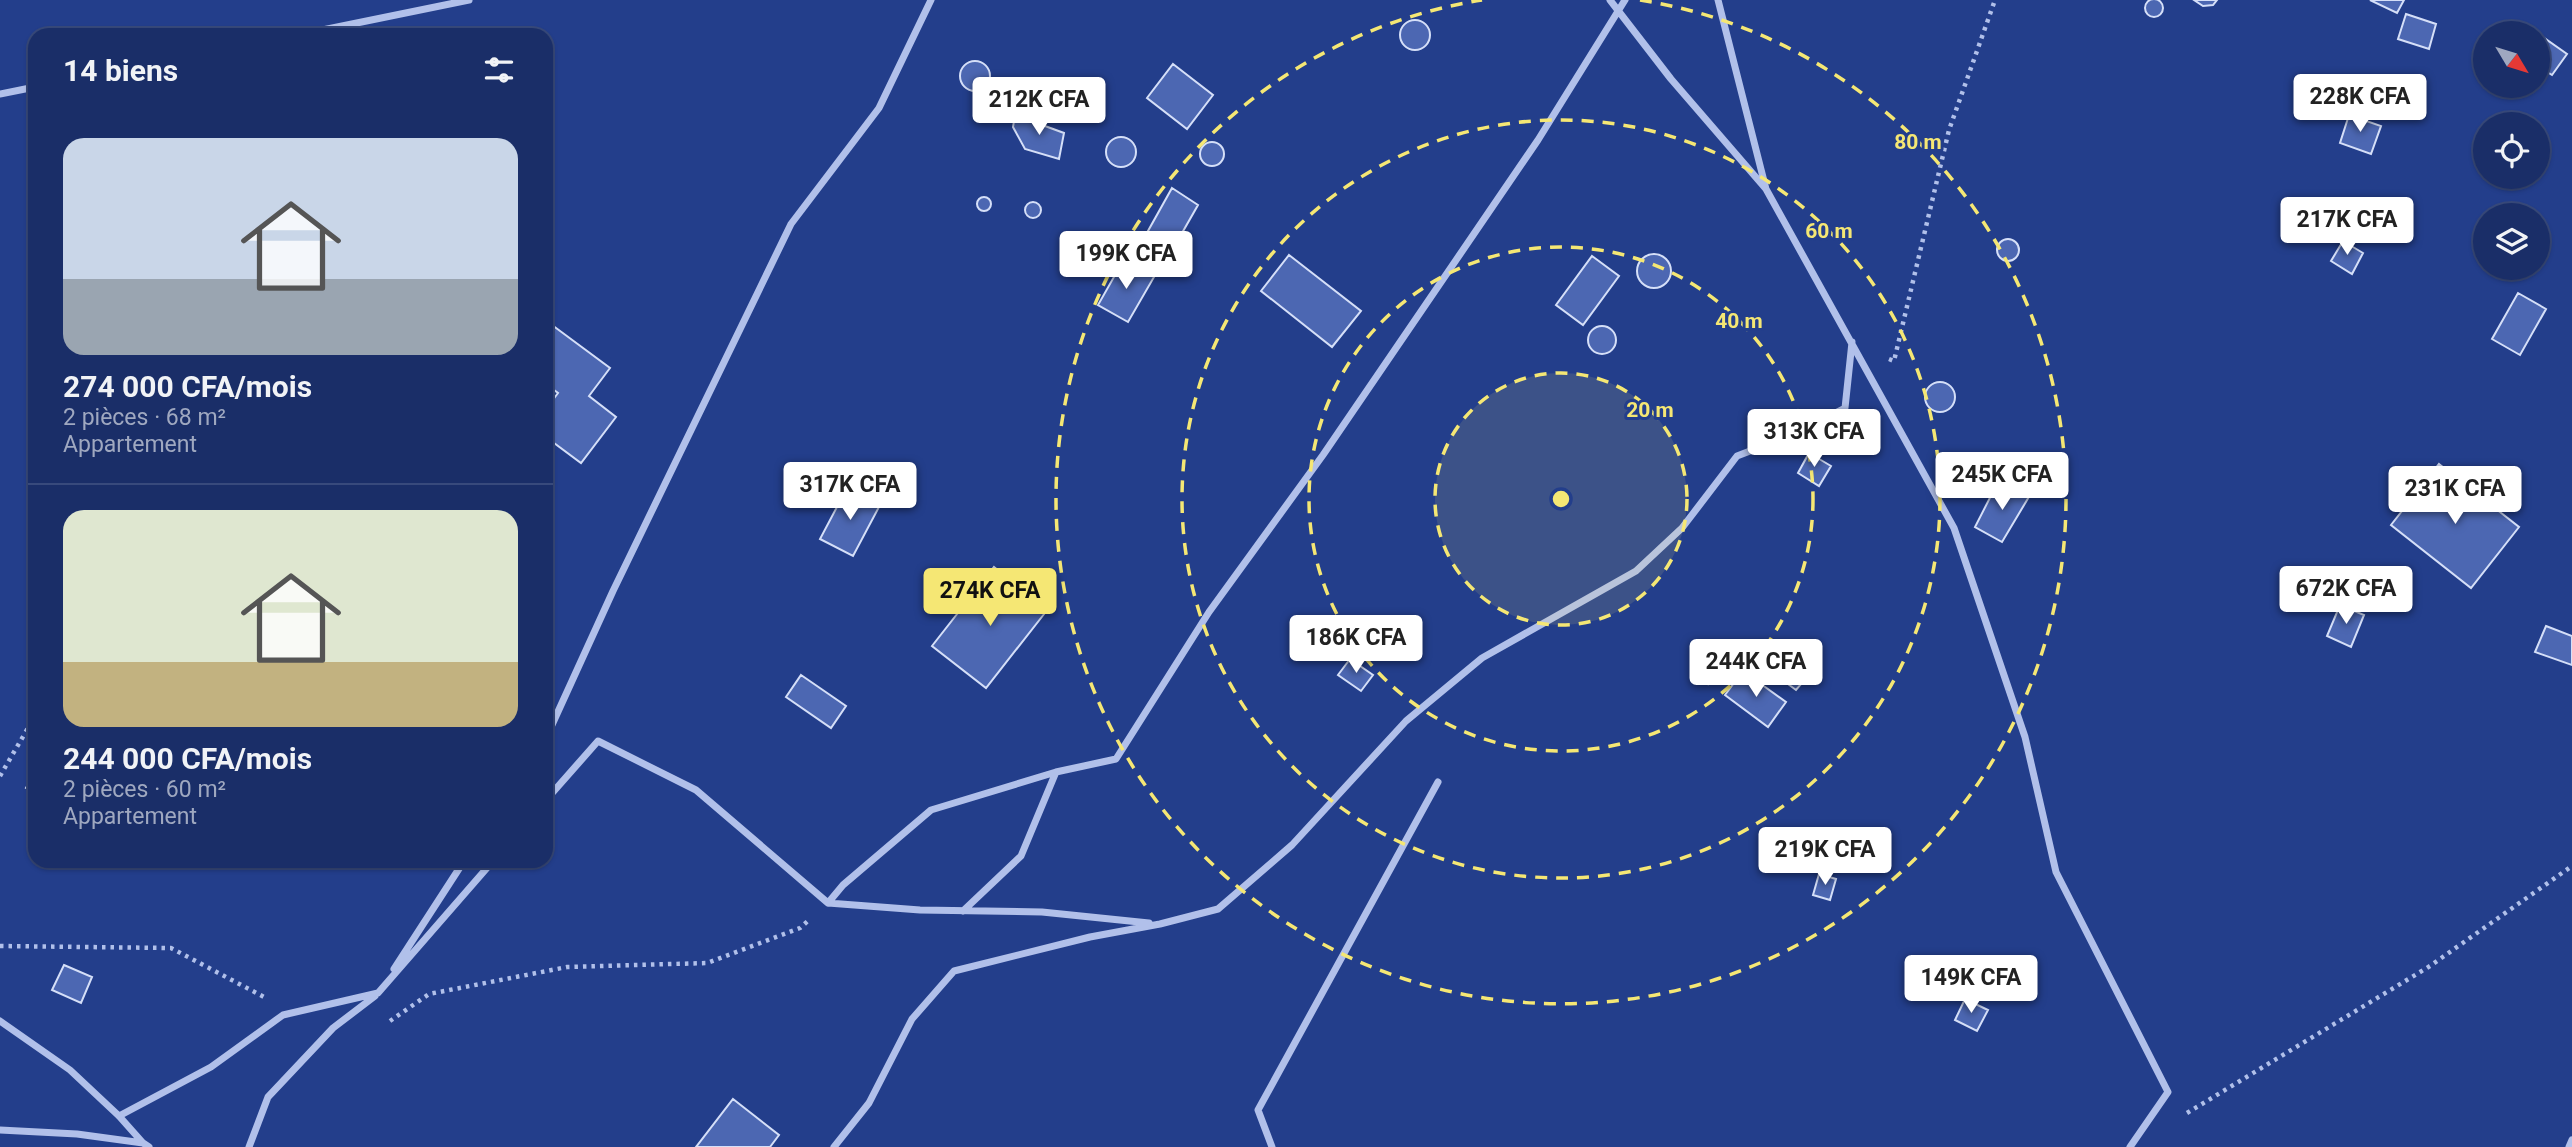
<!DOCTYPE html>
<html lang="fr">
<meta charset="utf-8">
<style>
body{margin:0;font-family:Roboto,sans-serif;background:#273a71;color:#f1f3f6;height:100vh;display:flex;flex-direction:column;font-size:26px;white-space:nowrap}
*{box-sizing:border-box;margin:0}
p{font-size:23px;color:#9fa8c0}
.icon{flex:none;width:38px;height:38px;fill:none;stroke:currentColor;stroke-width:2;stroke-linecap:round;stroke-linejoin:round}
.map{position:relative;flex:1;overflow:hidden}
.side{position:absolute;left:28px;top:28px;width:525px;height:840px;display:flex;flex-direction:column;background:#1a2e68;border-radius:21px;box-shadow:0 2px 5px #0004,0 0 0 2px #384a7c}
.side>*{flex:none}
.needle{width:46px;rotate:128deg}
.tools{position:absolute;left:2473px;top:21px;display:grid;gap:14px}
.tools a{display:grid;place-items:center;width:77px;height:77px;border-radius:50%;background:#1a2e68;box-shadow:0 2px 5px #0004,0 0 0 2px #384a7c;font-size:35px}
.price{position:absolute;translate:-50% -60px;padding:0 16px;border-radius:7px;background:#fff;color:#222;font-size:23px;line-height:46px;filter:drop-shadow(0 2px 4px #0008)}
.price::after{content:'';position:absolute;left:50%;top:42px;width:21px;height:16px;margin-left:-10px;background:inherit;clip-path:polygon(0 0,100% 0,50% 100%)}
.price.selected{background:#f5e774;color:#111}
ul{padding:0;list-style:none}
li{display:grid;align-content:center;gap:14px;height:371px;padding:0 35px}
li+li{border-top:2px solid #384a7c}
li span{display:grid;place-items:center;height:217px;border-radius:21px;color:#555}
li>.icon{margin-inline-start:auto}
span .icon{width:126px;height:126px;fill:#fffc;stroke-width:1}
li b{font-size:30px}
h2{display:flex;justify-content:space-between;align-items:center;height:84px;padding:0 35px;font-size:30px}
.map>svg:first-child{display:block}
.building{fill:#4c67b2;stroke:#d5dff8;stroke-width:2}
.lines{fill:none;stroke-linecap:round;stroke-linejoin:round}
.path{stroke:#b1c0ea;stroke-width:4.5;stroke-dasharray:3.5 5;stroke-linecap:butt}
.minor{stroke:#b1c0ea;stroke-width:7}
.ring{fill:none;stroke:#f5e774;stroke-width:3.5;stroke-dasharray:12 9}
.centre{fill:#f5e774;stroke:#233e8b;stroke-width:3.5}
.ring-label{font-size:21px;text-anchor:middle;font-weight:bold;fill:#f5e774;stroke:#233e8b;stroke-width:6;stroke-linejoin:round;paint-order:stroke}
</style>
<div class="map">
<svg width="2572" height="1147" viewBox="0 0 2572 1147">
<rect width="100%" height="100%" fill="#233e8b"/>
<path class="building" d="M2145 8a9 9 0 1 1 18 0a9 9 0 1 1-18 0Z
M2194,0H2217L2213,5L2203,6Z
M2370,0H2404L2397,13Z
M2406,14L2436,24L2429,49L2398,39Z
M1400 35a15 15 0 1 1 30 0a15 15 0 1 1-30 0Z
M2523,23L2567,54L2552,75L2538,66V33H2516Z
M960 76a15 15 0 1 1 30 0a15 15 0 1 1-30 0Z
M1173,64L1213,95L1187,129L1147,98Z
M1015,115L1064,133L1059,159L1025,149L1013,127Z
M2349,115L2381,126L2371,154L2340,143Z
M1106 152a15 15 0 1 1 30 0a15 15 0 1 1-30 0Z
M1200 154a12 12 0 1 1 24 0a12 12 0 1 1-24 0Z
M1172,188L1198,205L1174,247L1148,231Z
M977 204a7 7 0 1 1 14 0a7 7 0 1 1-14 0Z
M1025 210a8 8 0 1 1 16 0a8 8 0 1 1-16 0Z
M1997 250a11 11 0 1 1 22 0a11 11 0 1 1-22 0Z
M2343,241L2363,253L2352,274L2331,261Z
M1637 271a17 17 0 1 1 34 0a17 17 0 1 1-34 0Z
M1289,255L1361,311L1332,347L1261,291Z
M1592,256L1619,276L1583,325L1556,305Z
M1123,261L1154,277L1128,322L1098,305Z
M2518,293L2546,309L2520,355L2492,339Z
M552,325L610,368L589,396L616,417L581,463L546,437V409L558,393L546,384V333Z
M1588 340a14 14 0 1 1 28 0a14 14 0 1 1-28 0Z
M1925 397a15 15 0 1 1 30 0a15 15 0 1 1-30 0Z
M1809,453L1831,466L1819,486L1798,473Z
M2439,464L2519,527L2471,588L2391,525Z
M1997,484L2030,495L2002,542L1975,527Z
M847,488L880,505L853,556L820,539Z
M994,567L1048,609L986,688L932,646Z
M2340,605L2364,615L2351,647L2327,636Z
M2546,626L2572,636V665L2535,652Z
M1714,656L1723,663L1708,684L1699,677Z
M1798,656L1814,669L1796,690L1780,678Z
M1350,659L1373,675L1361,691L1338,675Z
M1743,671L1786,702L1768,727L1725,695Z
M801,675L846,706L831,728L786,697Z
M35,773V793L26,788Z
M1819,874L1836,879L1830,900L1813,895Z
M64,965L92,977L81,1003L52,990Z
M1965,999L1988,1010L1977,1031L1955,1020Z
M733,1099L779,1135L770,1147H696Z"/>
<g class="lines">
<path class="path" d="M1889,359L1894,361L1949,130L1995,0
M0,776L35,716
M0,946L171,948L266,998
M390,1021L429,994L567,967L707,963L800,928L809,920
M2187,1113L2430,966L2572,866"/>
<path class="minor" d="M1610,0L1671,79L1766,189
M1718,0L1766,189L1954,528L2025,737L2056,872L2168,1092L2130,1147
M298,35L469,0
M0,94L35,87
M546,738L613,591L791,224L879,108L931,0
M546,800L598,741L696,790L828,903L920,910L1042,912L1149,923
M828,903L843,885L931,810L1056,772
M963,911L1021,856L1056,772L1116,759L1209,612L1323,455L1538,140L1625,0
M394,969L464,861
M0,1021L70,1070L119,1116L143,1143
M119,1116L211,1067L283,1015L378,993L493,861
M0,1130L77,1134L143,1143L149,1147
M249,1147L268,1097L333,1028L375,996
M834,1147L869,1103L912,1019L954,971L1090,937L1160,924L1218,909L1292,845L1406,721L1482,658L1636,571L1682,528L1737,456L1792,435L1845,408L1852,342
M1272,1147L1258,1110L1438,782
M2569,1147L2572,1140"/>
</g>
<circle cx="1561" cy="499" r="126" fill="#f5e774" fill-opacity=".12"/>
<g class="ring">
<circle cx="1561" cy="499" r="126"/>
<circle cx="1561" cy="499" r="252"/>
<circle cx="1561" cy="499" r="379"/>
<path d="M1640 0A505 505 0 1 1 1482 0"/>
</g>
<circle cx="1561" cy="499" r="10" class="centre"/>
<g class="ring-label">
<text x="1918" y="149">80 m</text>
<text x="1829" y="238">60 m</text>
<text x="1739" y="328">40 m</text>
<text x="1650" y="417">20 m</text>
</g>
</svg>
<div class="tools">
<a><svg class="needle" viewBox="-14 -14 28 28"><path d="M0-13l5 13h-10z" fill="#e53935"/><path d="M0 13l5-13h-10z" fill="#9fa8c0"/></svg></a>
<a><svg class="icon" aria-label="locate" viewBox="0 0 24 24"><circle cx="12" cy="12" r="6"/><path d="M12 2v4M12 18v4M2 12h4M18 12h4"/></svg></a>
<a><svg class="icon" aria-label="layers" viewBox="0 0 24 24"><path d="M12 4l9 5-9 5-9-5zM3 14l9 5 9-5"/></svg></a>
</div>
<b class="price" style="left:2360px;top:134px">228K CFA</b>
<b class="price" style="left:1039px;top:137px">212K CFA</b>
<b class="price" style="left:2347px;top:257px">217K CFA</b>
<b class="price" style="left:1126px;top:291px">199K CFA</b>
<b class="price" style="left:1814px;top:469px">313K CFA</b>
<b class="price" style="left:2002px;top:512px">245K CFA</b>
<b class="price" style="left:850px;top:522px">317K CFA</b>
<b class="price" style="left:2455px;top:526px">231K CFA</b>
<b class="price" style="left:2346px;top:626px">672K CFA</b>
<b class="price selected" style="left:990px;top:628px">274K CFA</b>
<b class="price" style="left:1356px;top:675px">186K CFA</b>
<b class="price" style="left:1756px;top:699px">244K CFA</b>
<b class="price" style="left:1825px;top:887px">219K CFA</b>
<b class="price" style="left:1971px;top:1015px">149K CFA</b>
<section class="side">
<h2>14 biens<svg class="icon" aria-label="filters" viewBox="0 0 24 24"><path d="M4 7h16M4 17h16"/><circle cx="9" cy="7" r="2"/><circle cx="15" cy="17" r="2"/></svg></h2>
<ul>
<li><span style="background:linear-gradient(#c9d6e8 65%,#9aa5b1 0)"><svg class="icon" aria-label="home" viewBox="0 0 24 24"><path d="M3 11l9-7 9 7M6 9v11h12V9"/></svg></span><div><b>274 000 CFA/mois</b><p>2 pièces · 68 m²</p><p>Appartement</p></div></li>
<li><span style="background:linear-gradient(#dfe7d0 70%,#c2b280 0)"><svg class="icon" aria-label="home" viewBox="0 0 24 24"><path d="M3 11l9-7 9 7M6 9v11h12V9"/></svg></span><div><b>244 000 CFA/mois</b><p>2 pièces · 60 m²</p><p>Appartement</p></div></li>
</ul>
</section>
</div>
